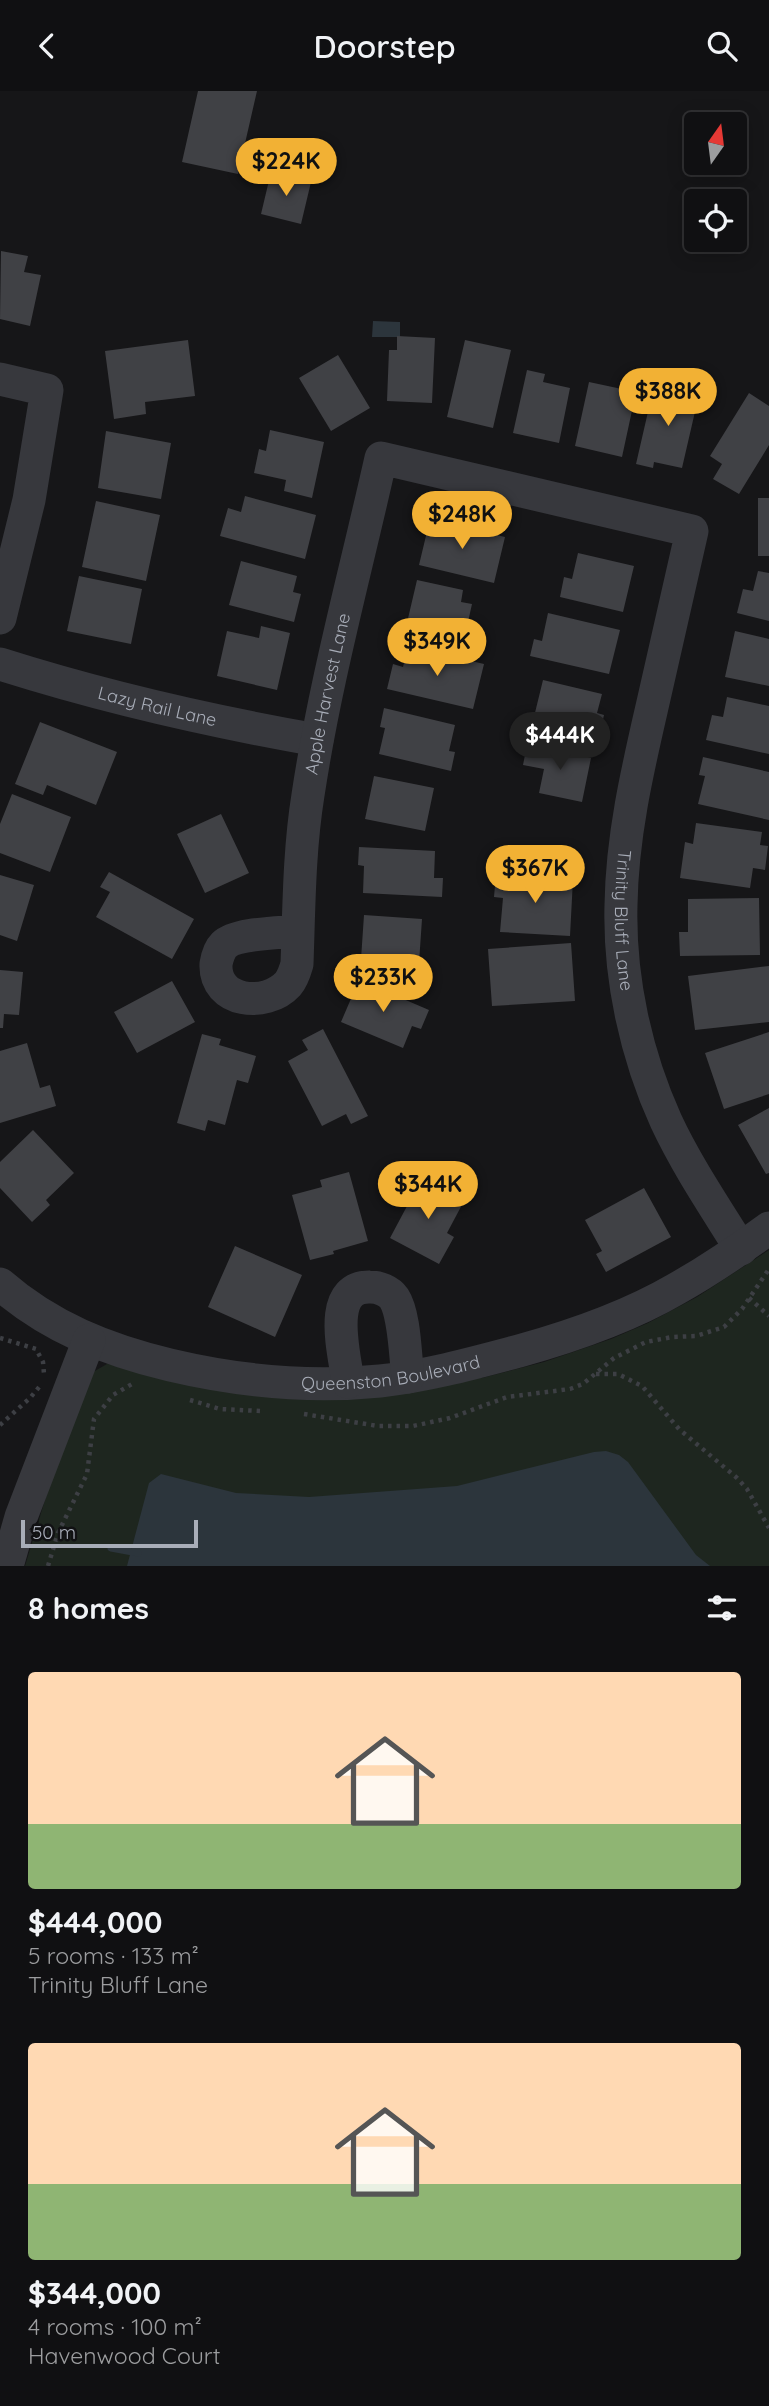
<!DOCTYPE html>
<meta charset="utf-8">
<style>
body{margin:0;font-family:Quicksand,sans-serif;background:#19191b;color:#f1f3f6;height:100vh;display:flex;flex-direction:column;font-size:26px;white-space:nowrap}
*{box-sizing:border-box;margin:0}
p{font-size:23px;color:#9c9d9f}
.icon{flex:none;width:38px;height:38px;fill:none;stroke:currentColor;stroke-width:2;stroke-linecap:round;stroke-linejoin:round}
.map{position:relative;height:1475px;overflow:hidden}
.side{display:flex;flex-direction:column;background:#101012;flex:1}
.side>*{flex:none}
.needle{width:46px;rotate:14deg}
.fabs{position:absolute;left:684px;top:21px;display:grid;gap:14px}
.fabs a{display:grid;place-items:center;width:63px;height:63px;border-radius:7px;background:#101012;box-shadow:0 4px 18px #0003,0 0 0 2px #303032;font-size:35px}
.scale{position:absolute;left:21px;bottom:18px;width:177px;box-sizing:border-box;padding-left:7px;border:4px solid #a8adb8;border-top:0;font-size:19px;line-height:24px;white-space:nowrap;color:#a8adb8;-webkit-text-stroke:5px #111113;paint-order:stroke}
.price{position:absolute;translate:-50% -60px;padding:0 16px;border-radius:24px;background:#f2b134;color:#111;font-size:23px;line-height:46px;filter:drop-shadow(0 2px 4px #0008)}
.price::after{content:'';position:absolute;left:50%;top:42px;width:21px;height:16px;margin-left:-10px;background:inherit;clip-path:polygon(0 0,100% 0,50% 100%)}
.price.on{background:#222;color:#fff}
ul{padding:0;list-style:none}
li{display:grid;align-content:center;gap:14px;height:371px;padding:0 28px}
li span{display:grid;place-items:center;height:217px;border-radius:7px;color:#555}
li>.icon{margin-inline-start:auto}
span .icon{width:126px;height:126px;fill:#fffc;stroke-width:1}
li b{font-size:30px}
h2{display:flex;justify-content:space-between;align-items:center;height:84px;padding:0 28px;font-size:30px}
header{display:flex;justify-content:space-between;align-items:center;height:91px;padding:0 28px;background:#101012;font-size:32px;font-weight:600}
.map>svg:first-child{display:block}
.green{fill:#1e261f}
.water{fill:#2c353c}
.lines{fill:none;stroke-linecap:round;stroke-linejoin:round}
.stream{stroke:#2c353c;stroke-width:7}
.building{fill:#404145}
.path{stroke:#3d3f44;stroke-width:4.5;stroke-dasharray:3.5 5;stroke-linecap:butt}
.minor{stroke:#37383d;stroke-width:33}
.labels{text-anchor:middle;stroke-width:5;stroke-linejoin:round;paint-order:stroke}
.street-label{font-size:18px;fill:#a8adb8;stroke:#111113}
</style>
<header><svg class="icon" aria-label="back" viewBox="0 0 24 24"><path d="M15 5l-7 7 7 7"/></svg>Doorstep<svg class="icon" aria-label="search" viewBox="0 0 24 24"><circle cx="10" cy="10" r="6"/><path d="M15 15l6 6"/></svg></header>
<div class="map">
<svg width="769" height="1475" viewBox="0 0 769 1475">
<rect width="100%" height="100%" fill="#161618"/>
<path class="green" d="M769,1159V1475H25L48,1399L93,1281L107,1273L482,1287L544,1271L611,1248L648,1232L697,1206Z"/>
<path class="water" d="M373,230L400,231V246H372Z
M606,1360L619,1364L628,1371L696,1464L710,1475H127L149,1392L161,1383L236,1402L309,1406L457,1395L594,1361Z"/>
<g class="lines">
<path class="stream" d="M111,1457L138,1462"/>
</g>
<path class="building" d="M198,0H257L238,83L182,71Z
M271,81L311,91L301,133L261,123Z
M1,160L28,165L24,181L41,184L30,235L0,228Z
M397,245L435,247L432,312L387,310L389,259H397Z
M188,249L195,305L145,311L146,323L114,328L105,260Z
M465,249L511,259L493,337L447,326Z
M338,264L370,317L331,340L299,287Z
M527,279L545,283L543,291L570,297L559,352L513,342Z
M589,291L636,301L622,366L575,355Z
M682,295L700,299L682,377L654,371L653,377L636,373L653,299L679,305Z
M749,302L769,315V354L739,403L713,388L722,373L710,365Z
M270,339L324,351L312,407L284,400L286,389L254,382L259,358L266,360Z
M106,340L171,352L161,408L98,397Z
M245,405L316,424L305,468L220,445L228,417L241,421Z
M758,407H769V465H758Z
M96,410L160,424L146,490L82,476Z
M430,428L505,446L494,492L419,474Z
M578,462L634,475L623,521L560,506L564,486L572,488Z
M241,470L297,485L293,501L301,503L294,531L229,514Z
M758,480L769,482V530L737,522L743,498L753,500Z
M79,485L142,498L131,553L67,540Z
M417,489L463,499L461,511L472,513L464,549L406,536Z
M548,522L620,539L609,583L530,565L534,548L542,550Z
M261,535L290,542L277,599L217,585L227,540L259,547Z
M735,540L769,548V595L725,586Z
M408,555L484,573L473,618L387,598L393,573L403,576Z
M543,589L602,603L597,622L604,624L598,650L532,634Z
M727,606L769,615V663L706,649L712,624L723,626Z
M384,617L455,634L449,660L455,661L451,680L379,663L385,637L380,636Z
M40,631L117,661L96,714L47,694L43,704L15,693Z
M527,654L591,667L582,711L539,702L544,678L523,674Z
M703,666L769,681V729L698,713L705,685L699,684Z
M374,685L434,697L425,740L365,728Z
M12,703L71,726L50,781L0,762V733Z
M221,723L249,782L205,802L177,743Z
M696,732L762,741L760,754L768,755L765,779L753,777L750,797L680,787L685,751L693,753Z
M359,756L435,760L434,787H443L442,806L363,802L364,775L358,774Z
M109,781L194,828L172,868L96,826L110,801L100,796Z
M496,783L573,788L570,845L500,841L503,807L494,806Z
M0,784L34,794L17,850L0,844Z
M759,807L760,864L680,865L679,841H688V808Z
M364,824L422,828L419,872L361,868Z
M571,852L575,910L492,915L488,858Z
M769,875V931L695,939L688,885Z
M0,879L23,881L19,924L4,923L3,937H0Z
M359,889L429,919L421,938L412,935L403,957L341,931Z
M172,890L195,931L137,962L114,921Z
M323,938L368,1025L351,1033L346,1023L322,1035L288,970L308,959L302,949Z
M769,941V1003L724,1018L705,962Z
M202,943L221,948L219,954L256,965L248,992L237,989L225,1034L208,1029L205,1040L177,1032Z
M27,952L40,997L50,994L56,1015L0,1032V960Z
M769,1017V1082L766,1083L738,1034Z
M33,1039L74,1082L46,1109L50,1114L32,1131L0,1097V1071Z
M349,1081L368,1150L333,1160L334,1163L310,1169L292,1104L322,1096L320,1089Z
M422,1087L464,1110L447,1142L454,1146L439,1173L390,1147Z
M644,1097L671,1146L606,1181L596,1163L602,1160L585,1129Z
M235,1155L302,1184L275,1246L208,1216Z"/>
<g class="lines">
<path class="path" d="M749,1207L769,1225
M0,1247L36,1258L43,1271L44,1283
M596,1283H618L642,1295L679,1338L737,1387L747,1398L769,1437
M190,1309L220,1318L260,1320
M304,1323L378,1335H413L450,1327L507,1306L570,1298L583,1293L614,1267L646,1251L672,1246L696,1245L724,1236L742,1218L769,1178
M0,1334L30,1307L40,1295
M48,1475L58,1442L87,1383L94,1328L113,1304L132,1293"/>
<g class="minor">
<path d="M0,288L47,299L29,409L0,527"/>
<path id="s1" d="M0,573C104,606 209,630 317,649"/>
<path id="s2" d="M298,840C281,842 236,842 224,854C220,858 217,867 216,873C214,912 266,917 288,893C293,887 295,880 297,873C299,817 299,760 308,704C325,591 356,479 381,367L692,440C679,499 665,557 652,616C637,681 622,746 621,814C619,887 636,964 666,1030C687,1075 715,1116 741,1158"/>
<path id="s3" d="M0,1193C49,1236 107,1259 170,1274C238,1290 310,1297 380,1290C427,1285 474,1272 519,1260C573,1245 628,1226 676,1198C708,1180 739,1159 769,1137"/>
<path d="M348,1291C345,1264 325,1195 370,1196C379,1196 389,1200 394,1207C405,1224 405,1265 408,1286"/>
<path d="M7,1475L21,1426L89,1249"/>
</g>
</g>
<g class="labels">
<g class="street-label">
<text dy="6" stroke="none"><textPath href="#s2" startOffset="488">Apple Harvest Lane</textPath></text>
<text dy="6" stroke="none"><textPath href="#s1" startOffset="163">Lazy Rail Lane</textPath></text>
<text dy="6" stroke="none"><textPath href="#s2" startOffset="1446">Trinity Bluff Lane</textPath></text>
<text dy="6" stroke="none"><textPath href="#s3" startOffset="413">Queenston Boulevard</textPath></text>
</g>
</g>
</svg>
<div class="fabs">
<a><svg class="needle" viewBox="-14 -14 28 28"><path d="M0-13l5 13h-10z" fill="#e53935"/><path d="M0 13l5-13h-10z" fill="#9c9d9f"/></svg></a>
<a><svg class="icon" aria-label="locate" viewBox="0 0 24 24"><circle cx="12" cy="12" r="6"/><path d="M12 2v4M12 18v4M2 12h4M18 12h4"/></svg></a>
</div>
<div class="scale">50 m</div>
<b class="price" style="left:286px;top:107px">$224K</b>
<b class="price" style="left:668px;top:337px">$388K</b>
<b class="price" style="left:462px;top:460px">$248K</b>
<b class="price" style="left:437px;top:587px">$349K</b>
<b class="price on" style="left:560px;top:681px">$444K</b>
<b class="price" style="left:535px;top:814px">$367K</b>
<b class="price" style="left:383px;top:923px">$233K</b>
<b class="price" style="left:428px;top:1130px">$344K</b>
</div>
<section class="side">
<h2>8 homes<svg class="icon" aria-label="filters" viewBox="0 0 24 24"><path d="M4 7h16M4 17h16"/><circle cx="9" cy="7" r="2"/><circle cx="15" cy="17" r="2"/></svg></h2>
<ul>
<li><span style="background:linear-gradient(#ffd9b3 70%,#8fb573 0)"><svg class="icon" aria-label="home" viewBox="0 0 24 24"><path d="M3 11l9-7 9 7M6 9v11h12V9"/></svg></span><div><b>$444,000</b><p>5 rooms · 133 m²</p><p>Trinity Bluff Lane</p></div></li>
<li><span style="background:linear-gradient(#ffd9b3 65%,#8fb573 0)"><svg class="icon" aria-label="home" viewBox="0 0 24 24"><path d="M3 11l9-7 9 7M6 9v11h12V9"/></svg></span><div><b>$344,000</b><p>4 rooms · 100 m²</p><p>Havenwood Court</p></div></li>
</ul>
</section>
